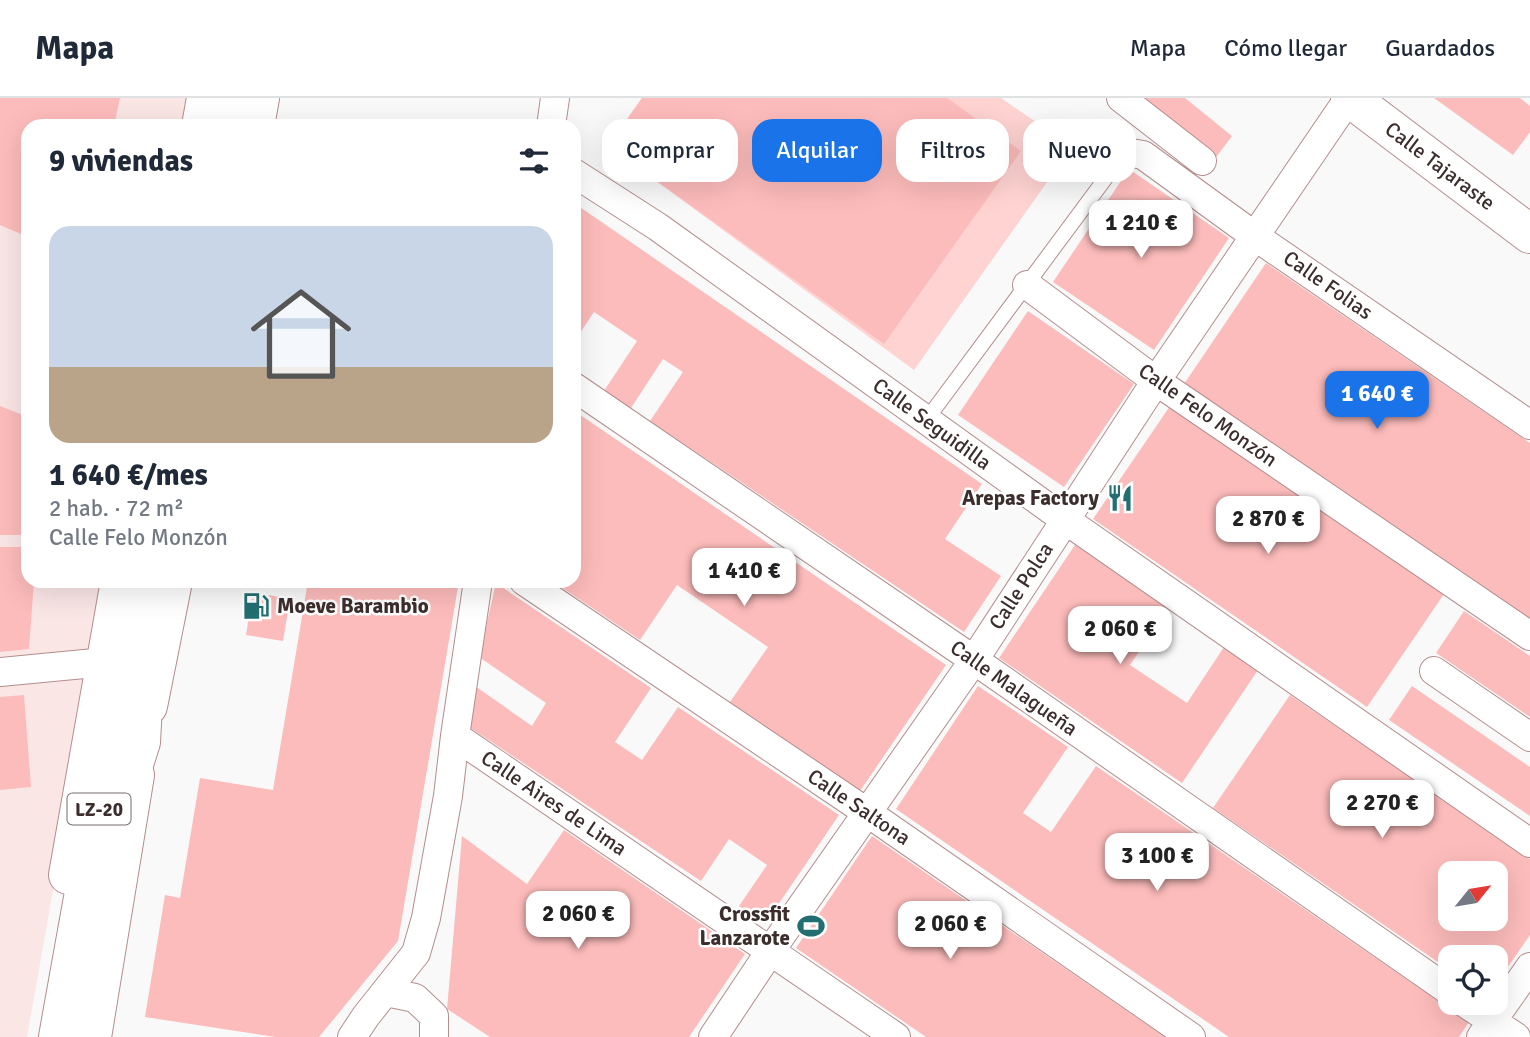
<!DOCTYPE html>
<html lang="es">
<meta charset="utf-8">
<style>
body{margin:0;font-family:Signika,sans-serif;background:#f2f2f3;color:#1f2937;height:100vh;display:flex;flex-direction:column;font-size:26px;white-space:nowrap}
*{box-sizing:border-box;margin:0}
p{font-size:23px;color:#747a83}
.icon{flex:none;width:38px;height:38px;fill:none;stroke:currentColor;stroke-width:2;stroke-linecap:round;stroke-linejoin:round}
.map{position:relative;flex:1;overflow:hidden}
.sheet{position:absolute;left:21px;top:21px;width:560px;height:469px;display:flex;flex-direction:column;background:#fff;border-radius:21px;box-shadow:0 7px 28px #0002}
.sheet>*{flex:none}
.banner{position:absolute;left:602px;top:21px;width:665px;height:63px;display:flex;gap:14px}
.needle{width:46px;rotate:60deg}
.buttons{position:absolute;left:1438px;top:763px;display:grid;gap:14px}
.buttons a{display:grid;place-items:center;width:70px;height:70px;border-radius:14px;background:#fff;box-shadow:0 7px 28px #0002;font-size:35px}
.price{position:absolute;translate:-50% -60px;padding:0 16px;border-radius:14px;background:#fff;color:#222;font-size:23px;line-height:46px;filter:drop-shadow(0 2px 4px #0008)}
.price::after{content:'';position:absolute;left:50%;top:42px;width:21px;height:16px;margin-left:-10px;background:inherit;clip-path:polygon(0 0,100% 0,50% 100%)}
.price.active{background:#1a73e8;color:#fff}
ul{padding:0;list-style:none}
li{display:grid;align-content:center;gap:14px;height:371px;padding:0 28px}
li+li{border-top:2px solid #e0e1e3}
li span{display:grid;place-items:center;height:217px;border-radius:21px;color:#555}
li>.icon{margin-inline-start:auto}
span .icon{width:126px;height:126px;fill:#fffc;stroke-width:1}
li b{font-size:30px}
h2{display:flex;justify-content:space-between;align-items:center;height:84px;padding:0 28px;font-size:30px}
.pill{padding:0 24px;border-radius:21px;background:#fff;box-shadow:0 7px 28px #0002;font-size:24px;line-height:63px}
.pill.active{background:#1a73e8;color:#fff}
header{display:flex;align-items:center;gap:42px;box-sizing:border-box;height:98px;padding:0 35px;background:#fff;border-bottom:2px solid #e0e1e3}
header strong{font-size:33px}
nav{display:flex;gap:38px;margin-inline-start:auto;font-size:24px}
.map>svg:first-child{display:block}
.built{fill:#fbe6e6}
.park{fill:#fed3d2}
.building{fill:#fcbcbb;fill-rule:evenodd}
.lines{fill:none;stroke-linecap:round;stroke-linejoin:round}
.lane-casing{stroke:#b38e8d;stroke-width:16}
.street-casing{stroke:#b38e8d;stroke-width:30}
.secondary-casing{stroke:#b38e8d;stroke-width:40}
.primary-casing{stroke:#b38e8d;stroke-width:40}
.lane{stroke:#fff;stroke-width:14}
.street{stroke:#fff;stroke-width:28}
.secondary{stroke:#fff;stroke-width:38}
.primary{stroke:#fff;stroke-width:38}
.labels{text-anchor:middle;stroke-width:5;stroke-linejoin:round;paint-order:stroke}
.shield{fill:#fff;stroke:#776d6d;stroke-width:2}
.shield-label{font-size:19px;font-weight:bold;fill:#3d2e2e}
.street-label{font-size:21px;fill:#3d2e2e;stroke:#fff}
.poi-label{font-size:21px;font-weight:bold;fill:#3d2e2e;stroke:#fff;text-anchor:end}
</style>
<header>
<strong>Mapa</strong>
<nav><a>Mapa</a><a>Cómo llegar</a><a>Guardados</a></nav>
</header>
<div class="map">
<svg width="1530" height="939" viewBox="0 0 1530 939">
<rect width="100%" height="100%" fill="#f9f9f9"/>
<path class="built" d="M0,0H195L190,28H28V483H108L27,939H0Z"/>
<path class="park" d="M642,0H1001L1072,49L914,272L608,48Z"/>
<path class="building" d="M0,0H120L114,28H28V139L0,127Z
M642,0H947L1021,53L884,246L608,48Z
M1137,0H1185L1232,38L1214,62Z
M1434,0H1520L1530,8V34L1513,57Z
M307,23L326,27V28H306Z
M1129,71L1229,140L1154,252L1053,184Z
M574,105L982,386L945,441L1001,478L964,534L650,323L683,274L663,261L631,310L604,293L637,243L594,214L574,244Z
M1266,165L1530,345V522L1184,286Z
M1028,213L1134,286L1064,389L958,317Z
M0,308L28,319V437H0Z
M1170,308L1444,496L1367,609L1093,421Z
M576,314L946,567L860,693L730,604L768,549L677,487L640,542L552,483H574V317Z
M1075,447L1168,511L1130,567L1187,605L1224,549L1258,572L1182,685L999,560Z
M0,449H28V483H34L29,551L0,554Z
M308,483H459L398,843L319,939H276L145,919L165,797L180,800L200,680L273,692Z
M496,485L651,590L615,644L642,662L678,609L839,717L765,826L739,808L767,767L729,741L701,783L466,627L475,588L532,628L546,605L479,559Z
M253,494L290,501L283,543L246,537Z
M1464,513L1530,558V619L1436,555Z
M978,588L1068,649L1023,715L1051,734L1096,668L1469,924L1459,939H1229L896,711Z
M1412,588L1530,669V718L1389,622Z
M24,597L31,689L0,692V599Z
M1290,597L1530,761V837L1496,886V859H1451V873L1213,710ZM1451,775H1496V821H1451Z
M564,732L745,856L689,939H490L447,911L462,738L527,786Z
M872,738L1165,939H926L796,850Z"/>
<g class="lines">
<defs>
<path id="lane" d="M927,321L1125,54"/>
<path id="street" d="M1121,0L1202,63
M551,28L555,0
M1125,54L1143,57L1256,139L1530,327
M574,75L658,129L1064,421L1530,745
M1027,187L1156,283L1530,538
M574,289L974,562L1451,894
M524,483L868,715L1191,939
M1434,573L1530,639
M0,574L105,564
M455,638L896,939
M386,894L415,900L434,918V939
M1465,905L1516,939
M352,939L366,918L416,855L426,820L448,698L455,638L478,483
M713,939L771,852L974,562L1156,283L1349,0
M1481,939L1530,869"/>
<path id="secondary" d="M1350,0L1530,136
M201,28L206,0
M255,28L260,0
M148,608L173,483
M68,777L120,483
M92,939L135,677"/>
<path id="primary" d="M221,28L226,0
M120,710L141,644L145,570
M58,939L140,483"/>
</defs>
<use href="#lane" class="lane-casing"/>
<use href="#street" class="street-casing"/>
<use href="#secondary" class="secondary-casing"/>
<use href="#primary" class="primary-casing"/>
<use href="#lane" class="lane"/>
<use href="#street" class="street"/>
<use href="#secondary" class="secondary"/>
<use href="#primary" class="primary"/>
</g>
<defs>
<symbol id="restaurant-bare" viewBox="-9 -9 18 18"><path d="M-5-6h1v4h1v-4h1v4h1v-4h1v5L-1.5 .5V6h-2V.5L-5-1ZM5-6V6H3V1.5H1.5Q1.5-4 5-6Z" fill="#226e71" stroke="#fff" stroke-width="2.5" paint-order="stroke"/></symbol>
<symbol id="fuel-bare" viewBox="-9 -9 18 18"><path d="M-5.5-6h7V0h2V4h1.3V-2.5L3-4.5l.8-.8L6-3V5H2.5V1h-1V6h-7ZM-4.2-4.7v3.2H.2V-4.7Z" fill="#226e71" stroke="#fff" stroke-width="2.5" paint-order="stroke"/></symbol>
<symbol id="stadium-bare" viewBox="-9 -9 18 18"><path d="M0-5a6.5 5 0 1 0 0 10a6.5 5 0 1 0 0-10ZM-3.5-1.8h7v3.6h-7Z" fill="#226e71" stroke="#fff" stroke-width="2.5" paint-order="stroke"/></symbol>
</defs>
<g fill-rule="evenodd">
<use href="#restaurant-bare" x="1101" y="381" width="38" height="38"/>
<use href="#fuel-bare" x="237" y="489" width="38" height="38"/>
<use href="#stadium-bare" x="792" y="809" width="38" height="38"/>
</g>
<g class="labels">
<rect class="shield" x="67.5" y="695.5" width="63" height="31" rx="5"/>
<g class="shield-label">
<text x="99" y="718">LZ-20</text>
</g>
<g class="street-label">
<text transform="translate(1440 68) rotate(37)" y="7">Calle Tajaraste</text>
<text transform="translate(1328 187) rotate(35)" y="7">Calle Folias</text>
<text transform="translate(1208 317) rotate(35)" y="7">Calle Felo Monzón</text>
<text transform="translate(932 326) rotate(36)" y="7">Calle Seguidilla</text>
<text transform="translate(1021 488) rotate(-57)" y="7">Calle Polca</text>
<text transform="translate(1014 590) rotate(35)" y="7">Calle Malagueña</text>
<text transform="translate(554 705) rotate(34)" y="7">Calle Aires de Lima</text>
<text transform="translate(859 709) rotate(34)" y="7">Calle Saltona</text>
</g>
<g class="poi-label">
<text x="1099" y="407">Arepas Factory</text>
<text x="277" y="515" text-anchor="start">Moeve Barambio</text>
<text x="790" y="823">Crossfit<tspan x="790" dy="24">Lanzarote</tspan></text>
</g>
</g>
</svg>
<div class="buttons">
<a><svg class="needle" viewBox="-14 -14 28 28"><path d="M0-13l5 13h-10z" fill="#e53935"/><path d="M0 13l5-13h-10z" fill="#747a83"/></svg></a>
<a><svg class="icon" aria-label="locate" viewBox="0 0 24 24"><circle cx="12" cy="12" r="6"/><path d="M12 2v4M12 18v4M2 12h4M18 12h4"/></svg></a>
</div>
<b class="price" style="left:1141px;top:162px">1 210 €</b>
<b class="price active" style="left:1377px;top:333px">1 640 €</b>
<b class="price" style="left:1268px;top:458px">2 870 €</b>
<b class="price" style="left:744px;top:510px">1 410 €</b>
<b class="price" style="left:1120px;top:568px">2 060 €</b>
<b class="price" style="left:1382px;top:742px">2 270 €</b>
<b class="price" style="left:1157px;top:795px">3 100 €</b>
<b class="price" style="left:578px;top:853px">2 060 €</b>
<b class="price" style="left:950px;top:863px">2 060 €</b>
<div class="banner">
<a class="pill">Comprar</a>
<a class="pill active">Alquilar</a>
<a class="pill">Filtros</a>
<a class="pill">Nuevo</a>
</div>
<section class="sheet">
<h2>9 viviendas<svg class="icon" aria-label="filters" viewBox="0 0 24 24"><path d="M4 7h16M4 17h16"/><circle cx="9" cy="7" r="2"/><circle cx="15" cy="17" r="2"/></svg></h2>
<ul>
<li><span style="background:linear-gradient(#c9d6e8 65%,#b9a48a 0)"><svg class="icon" aria-label="home" viewBox="0 0 24 24"><path d="M3 11l9-7 9 7M6 9v11h12V9"/></svg></span><div><b>1 640 €/mes</b><p>2 hab. · 72 m²</p><p>Calle Felo Monzón</p></div></li>
</ul>
</section>
</div>
